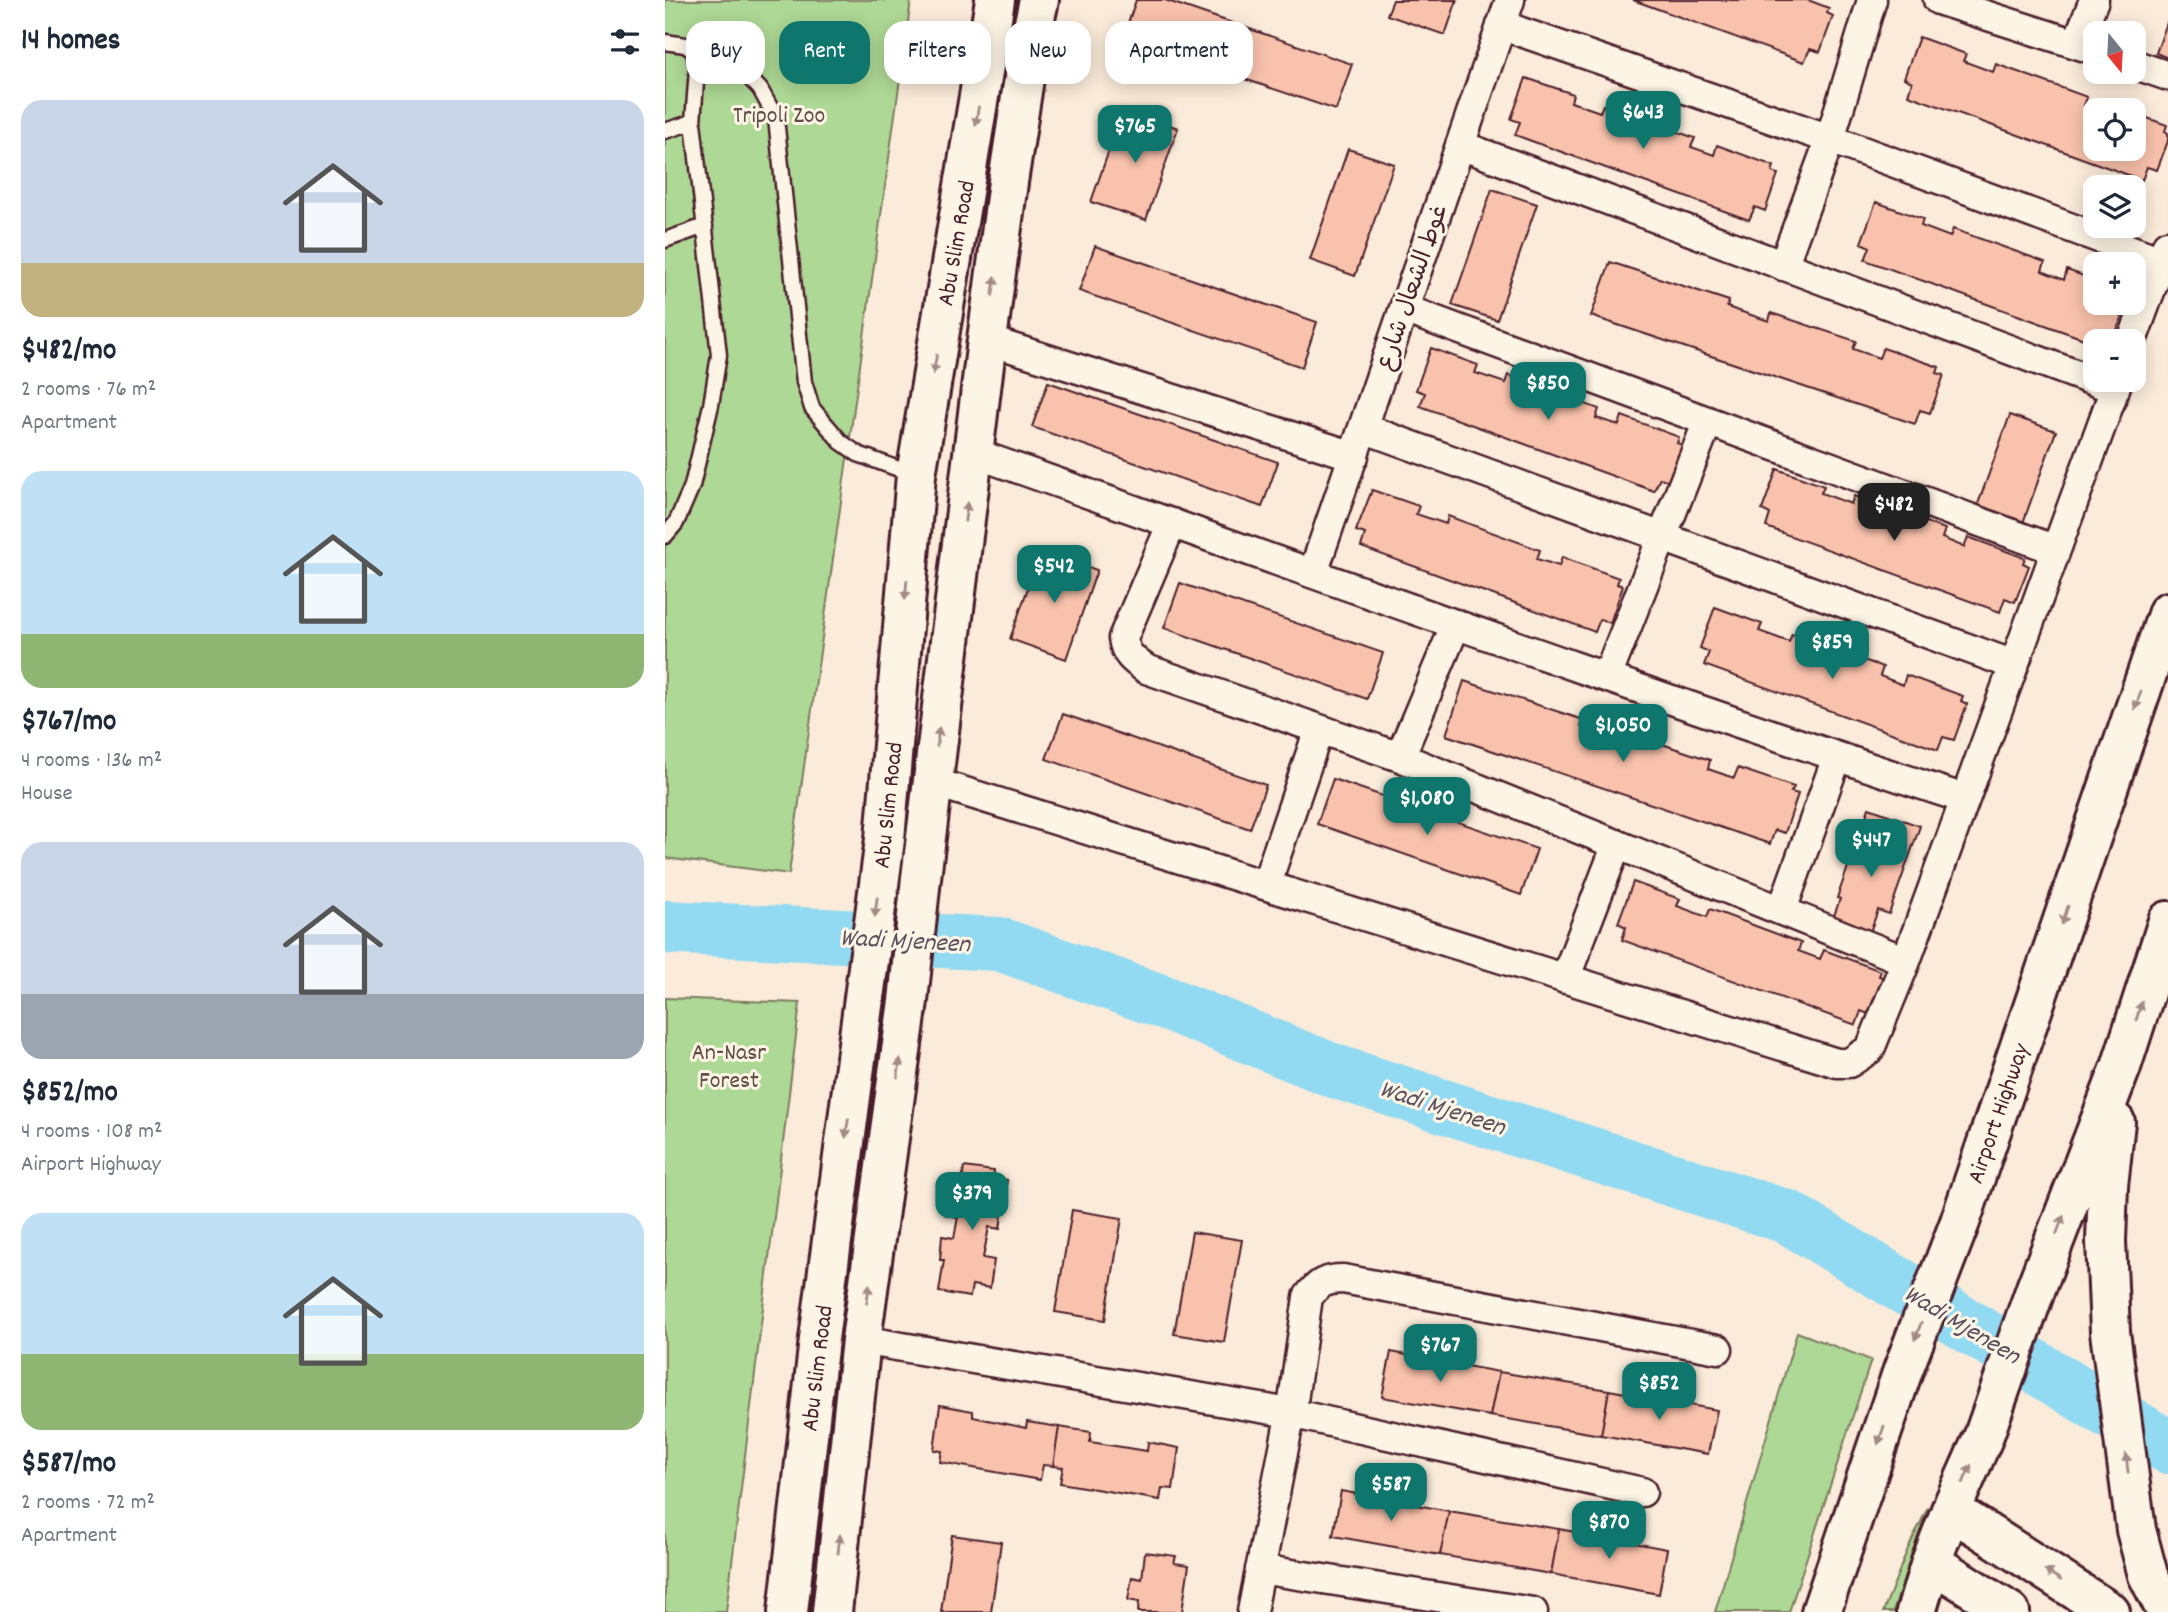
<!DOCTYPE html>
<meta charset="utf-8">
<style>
body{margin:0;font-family:Dekko,"Playpen Sans Arabic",sans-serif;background:#f2f2f3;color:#1f2937;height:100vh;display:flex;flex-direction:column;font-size:26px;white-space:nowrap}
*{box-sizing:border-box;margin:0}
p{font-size:23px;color:#747a83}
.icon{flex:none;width:38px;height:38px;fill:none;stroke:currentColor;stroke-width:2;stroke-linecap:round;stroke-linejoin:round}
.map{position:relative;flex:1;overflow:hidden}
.drawer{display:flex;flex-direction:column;background:#fff;width:665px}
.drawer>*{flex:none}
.guide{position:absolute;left:21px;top:21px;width:665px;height:63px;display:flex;gap:14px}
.needle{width:46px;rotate:162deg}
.buttons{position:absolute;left:1418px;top:21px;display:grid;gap:14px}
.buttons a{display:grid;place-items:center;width:63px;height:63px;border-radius:14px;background:#fff;box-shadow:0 4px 18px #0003;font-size:35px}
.price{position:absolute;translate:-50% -60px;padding:0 16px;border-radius:14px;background:#0f766e;color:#fff;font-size:23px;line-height:46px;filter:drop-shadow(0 2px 4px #0008)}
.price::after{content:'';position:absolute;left:50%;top:42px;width:21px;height:16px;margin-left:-10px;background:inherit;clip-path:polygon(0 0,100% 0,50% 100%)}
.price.current{background:#222;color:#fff}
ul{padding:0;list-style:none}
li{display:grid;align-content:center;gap:14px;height:371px;padding:0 21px}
li span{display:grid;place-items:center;height:217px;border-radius:21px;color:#555}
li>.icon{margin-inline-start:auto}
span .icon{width:126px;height:126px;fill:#fffc;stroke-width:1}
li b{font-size:30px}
h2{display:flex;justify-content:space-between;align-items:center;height:84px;padding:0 21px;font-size:30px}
.chip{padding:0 24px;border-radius:21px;background:#fff;box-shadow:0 4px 18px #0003;font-size:24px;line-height:63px}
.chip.current{background:#0f766e;color:#fff}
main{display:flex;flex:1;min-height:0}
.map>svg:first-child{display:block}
.green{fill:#aed895;stroke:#7c7c60;stroke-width:2}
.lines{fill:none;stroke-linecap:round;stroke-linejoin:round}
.river{stroke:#91daf2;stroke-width:54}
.building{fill:#f9c2ac;stroke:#4a1f2b;stroke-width:2}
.lane-casing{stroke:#4a1f2b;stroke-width:19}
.street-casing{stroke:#4a1f2b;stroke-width:33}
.secondary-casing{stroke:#4a1f2b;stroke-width:44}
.highway-casing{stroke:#4a1f2b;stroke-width:44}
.lane{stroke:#fcf5e5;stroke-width:14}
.street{stroke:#fcf5e5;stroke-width:28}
.secondary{stroke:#fcf5e5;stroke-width:38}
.highway{stroke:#fcf5e5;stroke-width:38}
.oneway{fill:#a38a88}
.labels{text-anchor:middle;stroke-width:6;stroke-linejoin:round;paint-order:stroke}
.park-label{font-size:24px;fill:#634d46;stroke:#fcf5e5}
.street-label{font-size:24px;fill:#4a1f2b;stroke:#fcf5e5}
.water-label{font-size:26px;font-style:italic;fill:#5c4e5d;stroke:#fcf5e5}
</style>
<main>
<section class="drawer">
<h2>14 homes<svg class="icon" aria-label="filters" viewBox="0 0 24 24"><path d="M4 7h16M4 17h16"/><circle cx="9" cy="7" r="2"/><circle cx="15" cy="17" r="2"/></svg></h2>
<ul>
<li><span style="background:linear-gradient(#c9d6e8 75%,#c2b280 0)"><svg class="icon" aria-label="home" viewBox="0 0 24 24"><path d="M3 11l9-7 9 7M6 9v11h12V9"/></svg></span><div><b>$482/mo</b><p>2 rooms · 76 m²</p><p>Apartment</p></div></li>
<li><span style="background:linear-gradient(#bfe0f5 75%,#8fb573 0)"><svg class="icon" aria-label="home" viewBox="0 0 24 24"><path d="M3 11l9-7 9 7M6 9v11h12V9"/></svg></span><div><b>$767/mo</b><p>4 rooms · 136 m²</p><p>House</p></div></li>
<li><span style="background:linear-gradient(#c9d6e8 70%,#9aa5b1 0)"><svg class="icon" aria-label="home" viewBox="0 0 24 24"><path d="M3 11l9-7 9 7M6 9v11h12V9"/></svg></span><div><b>$852/mo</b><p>4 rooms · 108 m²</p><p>Airport Highway</p></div></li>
<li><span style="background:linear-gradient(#bfe0f5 65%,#8fb573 0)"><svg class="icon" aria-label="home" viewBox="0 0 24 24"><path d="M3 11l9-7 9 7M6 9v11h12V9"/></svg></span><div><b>$587/mo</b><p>2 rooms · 72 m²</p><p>Apartment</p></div></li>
</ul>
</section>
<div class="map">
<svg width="1503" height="1612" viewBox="0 0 1503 1612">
<rect width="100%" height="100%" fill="#fbebda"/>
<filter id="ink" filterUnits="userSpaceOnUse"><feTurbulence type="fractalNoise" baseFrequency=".0143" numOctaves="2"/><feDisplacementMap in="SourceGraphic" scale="14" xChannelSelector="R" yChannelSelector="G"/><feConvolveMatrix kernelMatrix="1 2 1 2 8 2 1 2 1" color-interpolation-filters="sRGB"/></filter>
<g filter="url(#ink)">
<path class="green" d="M0,0H246L124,874L0,858Z
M0,998L135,1003L61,1612H0Z
M1132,1332L1206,1360L1124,1612H1050Z
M1263,1507L1228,1612H1218L1242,1551Z"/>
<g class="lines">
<path class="river" d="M0,927L334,944L501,1003L669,1071L1123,1217L1503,1447"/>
</g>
<path class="building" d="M471,0H500L687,64L671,110L458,38Z
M728,0H792L780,35L722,15Z
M968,0H1143L1164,8L1162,13L1168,16L1155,52L1145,49L1139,62Z
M1503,20V58L1491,53Z
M1254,37L1301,54L1298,61L1328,72L1331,64L1422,97L1419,106L1430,110V149H1468V113L1502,125L1500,131L1503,133V141L1492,170L1482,167L1477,180L1243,95L1247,82L1239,78Z
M861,78L908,94L906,102L935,112L938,105L1030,138L1026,147L1049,155L1052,145L1109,166L1107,172L1113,174L1100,211L1090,207L1084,220L850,135L855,122L846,119Z
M458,110L513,128L481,220L426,202Z
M683,149L729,164L690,276L645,260Z
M827,189L872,204L832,320L787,305Z
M1211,202L1258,219L1256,226L1285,237L1288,229L1380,262L1377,271L1399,280L1402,270L1430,280V303H1462L1450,335L1440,331L1436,341H1430V343L1200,260L1205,247L1196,243Z
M1468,205L1476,208L1468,233L1447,226H1468Z
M430,246L652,322L637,367L414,291Z
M945,262L1064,301L1062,307L1104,321L1106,313L1191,341L1188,349L1214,358L1218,348L1274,367L1272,373L1279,375L1265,413L1255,410L1250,424L926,316Z
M766,348L813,365L810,373L840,383L843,375L934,409L931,418L954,425L957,416L1014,437L1012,443L1018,445L1005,481L995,478L989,491L755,406L760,393L751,390Z
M383,382L613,462L597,507L367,427Z
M1345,415L1391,431L1354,534L1308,518Z
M1112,469L1159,486L1156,493L1186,504L1189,496L1280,529L1277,538L1299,547L1303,537L1360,558L1358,563L1364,566L1350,602L1340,598L1335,612L1101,527L1105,514L1097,510Z
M707,490L754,506L751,514L781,524L783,516L875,550L872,559L894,566L897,557L954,578L952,584L958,586L945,623L935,619L930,632L696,547L700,534L691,531Z
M376,551L432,570L401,659L345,639Z
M515,583L718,653L702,699L499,628Z
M1050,607L1097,624L1094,631L1124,642L1127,634L1218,667L1215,676L1238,685L1241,675L1298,696L1296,701L1302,704L1289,740L1278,737L1273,750L1039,665L1044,652L1035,648Z
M799,681L919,720L916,727L958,741L961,732L1045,760L1043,769L1069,778L1073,768L1129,787L1126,792L1133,794L1120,833L1110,830L1105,844L781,735Z
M398,714L601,785L585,829L381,759Z
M668,779L872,849L856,895L652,824Z
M1204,808L1255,826L1224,914L1213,910L1196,957L1159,944L1175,899L1172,898Z
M968,882L1015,899L1012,906L1042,917L1045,909L1136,943L1133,951L1155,959L1159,950L1216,971L1214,976L1220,978L1206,1015L1196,1011L1191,1025L957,940L961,927L953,923Z
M299,1167L329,1171L328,1179L342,1180L335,1229L324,1227L318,1258L329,1260L325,1288L307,1285L305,1297L274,1292L279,1260H275L277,1236L289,1238L293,1217L281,1215L285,1192L295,1194Z
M407,1210L457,1218L440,1320L390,1312Z
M527,1232L577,1240L559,1342L509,1334Z
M726,1352L834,1372L825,1416L717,1397Z
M834,1372L944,1390L936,1435L825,1416Z
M944,1390L1052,1410L1043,1454L936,1435Z
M275,1405L308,1411V1417L361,1428L362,1422L394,1427L388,1466L378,1465L375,1480L275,1462L277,1451L269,1450Z
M394,1427L426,1432L425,1442L482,1451L483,1442L514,1448L508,1489L497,1488L495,1500L395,1483L398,1467L388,1466Z
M676,1491L784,1511L775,1555L668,1536Z
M784,1511L894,1529L886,1574L775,1555Z
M894,1529L1002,1549L994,1594L886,1574Z
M287,1535L336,1542L326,1612H276Z
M480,1552L511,1556L509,1563L524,1565L517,1612H473L474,1602L463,1600L467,1577L477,1579Z"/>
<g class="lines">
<defs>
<path id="lane" d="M0,42L20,45L29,51L32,69L28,122L54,355L46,405L27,486L11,523L0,536
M29,51L69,62L95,89L111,118L139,382L147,408L176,442L193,454L250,475
M0,131L28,122
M0,240L40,226"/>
<path id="street" d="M1273,0L1430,50
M836,25L1165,139L1496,261
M1412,43L1429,0
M1468,64L1503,76
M795,145L1450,389
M1118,266L1165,139L1207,0
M739,309L1391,550
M322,340L689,456
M1467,341L1502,245
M698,428L1349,665
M309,453C639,570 968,690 1300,799
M507,523L458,638C460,654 468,660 481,669L735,757L1241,961
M648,573L845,0
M942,677L1043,421
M735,757L791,624
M268,782L1172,1063H1184L1205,1049L1241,961L1453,380
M601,885L654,729
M1117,910L1172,757
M900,979L952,844
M196,1340L625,1413L977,1492
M595,1569L868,1612
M587,1612L628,1401L643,1297C653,1283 661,1279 678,1279L1053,1349"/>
<path id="secondary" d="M123,1612L154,1339L220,839L251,475L330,0
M167,1612L196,1340L243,1001L256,878L322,340L343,182L364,46L374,0"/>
<path id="highway" d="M1450,1122L1443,1186L1441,1241L1445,1332L1471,1530L1483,1575L1502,1612
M1286,1510L1445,1612
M1266,1562L1345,1612
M1156,1612L1238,1370L1295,1222L1503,612
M1251,1612L1266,1562L1286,1510L1318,1438L1371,1288L1456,1067L1503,921"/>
</defs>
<use href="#lane" class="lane-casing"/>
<use href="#street" class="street-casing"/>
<use href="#secondary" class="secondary-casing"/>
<use href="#highway" class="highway-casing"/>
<use href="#lane" class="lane"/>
<use href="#street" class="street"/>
<use href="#secondary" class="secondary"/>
<use href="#highway" class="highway"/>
</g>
<defs><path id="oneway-solid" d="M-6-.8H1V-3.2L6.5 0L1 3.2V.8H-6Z" transform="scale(1.75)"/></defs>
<g class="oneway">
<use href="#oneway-solid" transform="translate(312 116) rotate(99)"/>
<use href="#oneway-solid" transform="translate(329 286) rotate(-82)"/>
<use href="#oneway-solid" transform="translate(270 364) rotate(100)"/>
<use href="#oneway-solid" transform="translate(301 512) rotate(-83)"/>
<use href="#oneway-solid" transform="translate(241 590) rotate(95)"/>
<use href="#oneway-solid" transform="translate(1473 700) rotate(109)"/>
<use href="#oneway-solid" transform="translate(273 737) rotate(-83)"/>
<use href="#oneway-solid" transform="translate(211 907) rotate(97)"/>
<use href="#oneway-solid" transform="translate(1400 915) rotate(109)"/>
<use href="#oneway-solid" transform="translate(1474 1011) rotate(-72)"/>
<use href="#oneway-solid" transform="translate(234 1068) rotate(-82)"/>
<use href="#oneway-solid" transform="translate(182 1128) rotate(98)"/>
<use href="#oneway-solid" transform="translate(1395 1225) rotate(-69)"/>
<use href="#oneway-solid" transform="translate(203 1294) rotate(-82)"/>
<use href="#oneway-solid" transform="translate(1253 1331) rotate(111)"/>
<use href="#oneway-solid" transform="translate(1216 1435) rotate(109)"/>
<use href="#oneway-solid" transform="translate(1462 1463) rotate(-97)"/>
<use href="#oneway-solid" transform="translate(1302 1474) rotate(-66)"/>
<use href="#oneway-solid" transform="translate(174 1544) rotate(-84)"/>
<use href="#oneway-solid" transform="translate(1388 1575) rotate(-147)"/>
</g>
</g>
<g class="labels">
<g class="park-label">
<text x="114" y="122">Tripoli Zoo</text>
<text x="64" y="1059">An-Nasr<tspan x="64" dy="28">Forest</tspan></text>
</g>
<g class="street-label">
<text transform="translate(290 243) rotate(-80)" y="8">Abu Slim Road</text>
<text transform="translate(746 287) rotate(-71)" y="8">غوط الشعال شارع</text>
<text transform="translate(222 805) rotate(-84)" y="8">Abu Slim Road</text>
<text transform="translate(1332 1113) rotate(-71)" y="8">Airport Highway</text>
<text transform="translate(151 1368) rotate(-83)" y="8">Abu Slim Road</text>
</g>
<g class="water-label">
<text transform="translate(240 939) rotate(3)" y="9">Wadi Mjeneen</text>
<text transform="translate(778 1106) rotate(18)" y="9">Wadi Mjeneen</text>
<text transform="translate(1298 1323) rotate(31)" y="9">Wadi Mjeneen</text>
</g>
</g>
</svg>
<div class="buttons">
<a><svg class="needle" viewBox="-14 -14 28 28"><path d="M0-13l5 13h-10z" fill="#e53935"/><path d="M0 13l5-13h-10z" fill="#747a83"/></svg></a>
<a><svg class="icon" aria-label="locate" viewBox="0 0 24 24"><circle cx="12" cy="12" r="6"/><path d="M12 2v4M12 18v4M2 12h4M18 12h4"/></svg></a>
<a><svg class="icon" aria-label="layers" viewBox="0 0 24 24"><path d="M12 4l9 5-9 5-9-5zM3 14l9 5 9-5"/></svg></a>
<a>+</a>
<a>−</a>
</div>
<b class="price" style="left:978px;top:151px">$643</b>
<b class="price" style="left:470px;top:165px">$765</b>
<b class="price" style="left:883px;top:422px">$850</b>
<b class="price current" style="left:1229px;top:543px">$482</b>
<b class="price" style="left:389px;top:605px">$542</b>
<b class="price" style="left:1167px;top:681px">$859</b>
<b class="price" style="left:958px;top:764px">$1,050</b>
<b class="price" style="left:762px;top:837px">$1,080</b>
<b class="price" style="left:1206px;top:879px">$447</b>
<b class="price" style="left:307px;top:1232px">$379</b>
<b class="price" style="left:775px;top:1384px">$767</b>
<b class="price" style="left:994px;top:1422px">$852</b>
<b class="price" style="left:726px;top:1523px">$587</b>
<b class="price" style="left:944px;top:1561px">$870</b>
<div class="guide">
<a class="chip">Buy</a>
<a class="chip current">Rent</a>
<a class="chip">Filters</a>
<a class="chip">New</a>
<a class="chip">Apartment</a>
</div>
</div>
</main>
